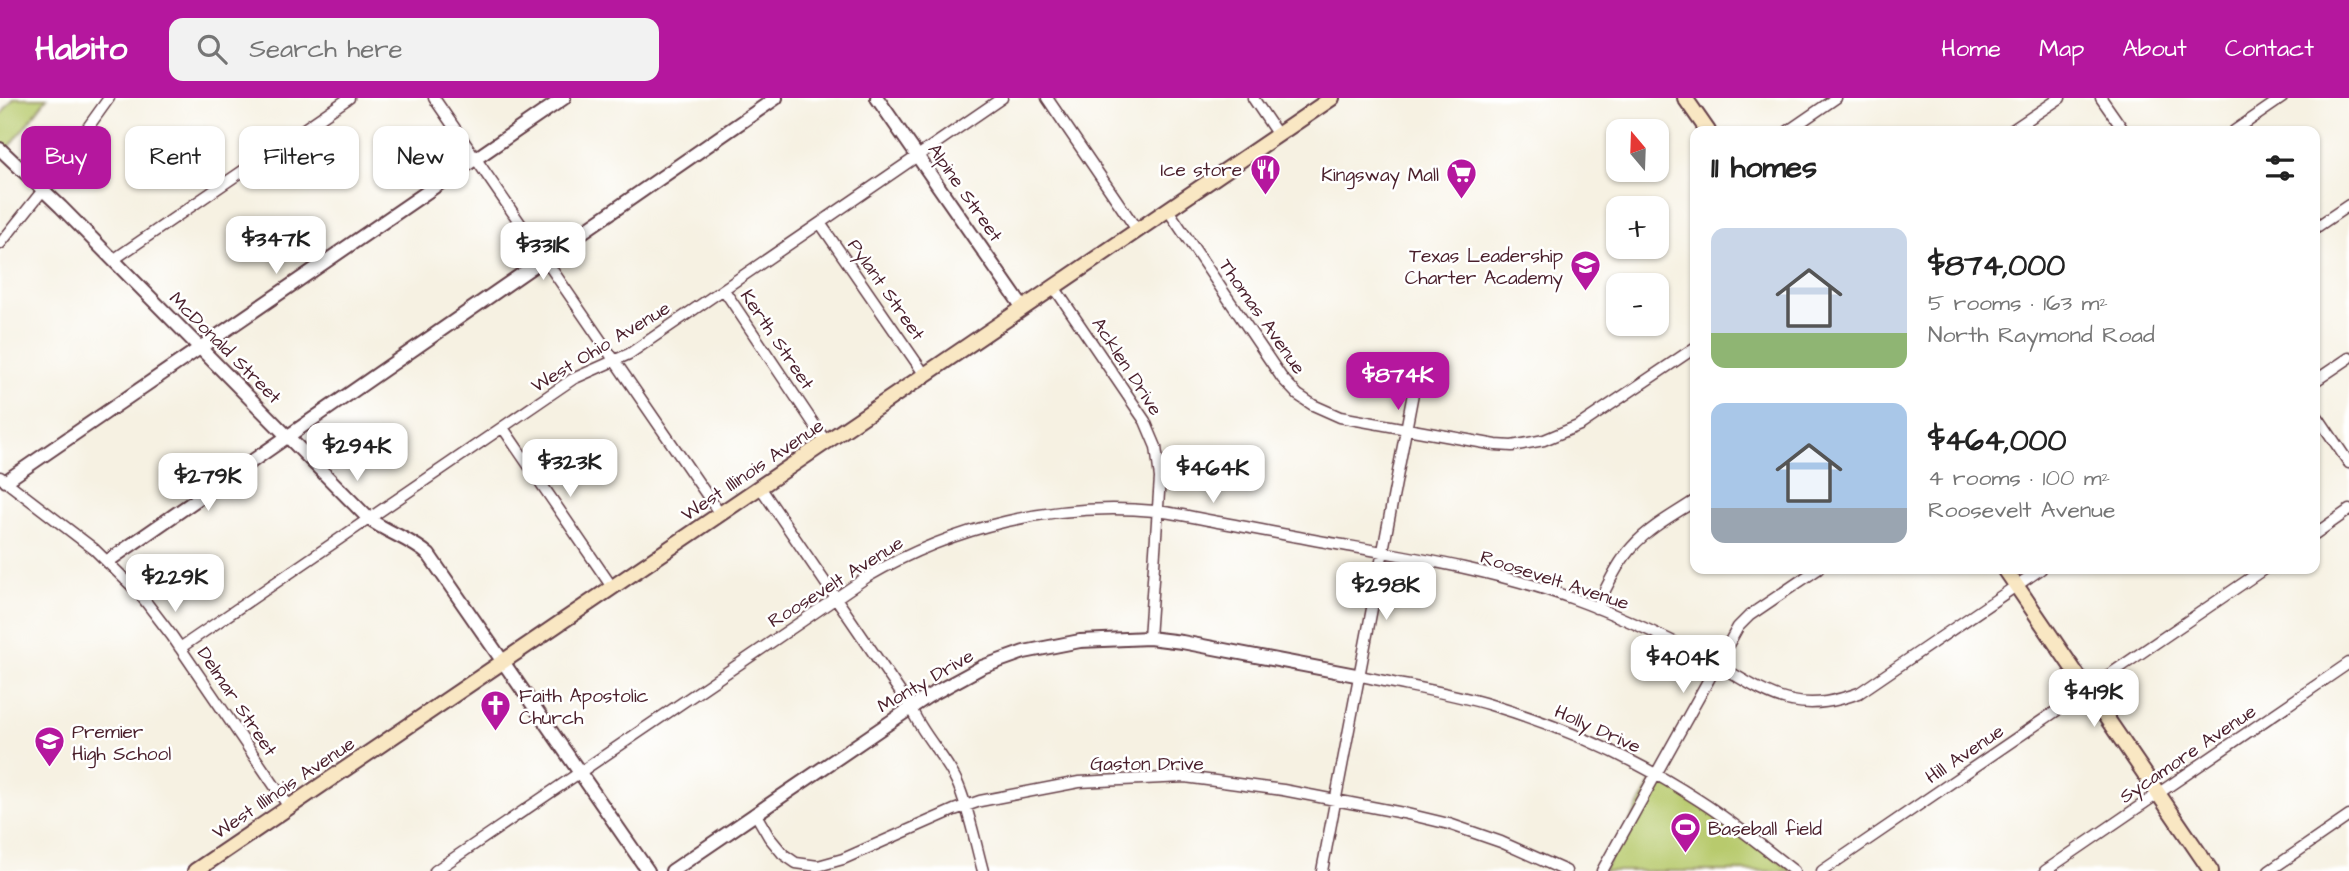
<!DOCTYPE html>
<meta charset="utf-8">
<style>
body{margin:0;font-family:"Architects Daughter",sans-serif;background:#f2f2f2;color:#222;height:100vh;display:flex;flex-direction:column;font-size:26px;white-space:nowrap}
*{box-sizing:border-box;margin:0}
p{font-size:23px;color:#767676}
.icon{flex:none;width:38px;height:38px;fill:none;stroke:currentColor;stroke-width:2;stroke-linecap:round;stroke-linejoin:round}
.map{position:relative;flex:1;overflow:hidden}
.sheet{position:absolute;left:1690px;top:28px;width:630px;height:448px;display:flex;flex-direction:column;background:#fff;border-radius:14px;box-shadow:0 2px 5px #0004}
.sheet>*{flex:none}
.hud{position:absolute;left:21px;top:28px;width:665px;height:63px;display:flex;gap:14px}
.needle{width:46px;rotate:341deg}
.controls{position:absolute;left:1606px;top:21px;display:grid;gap:14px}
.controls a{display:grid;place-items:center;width:63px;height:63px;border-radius:14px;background:#fff;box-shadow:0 2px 5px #0004;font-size:35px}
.price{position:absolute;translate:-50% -60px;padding:0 16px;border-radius:14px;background:#fff;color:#222;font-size:23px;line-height:46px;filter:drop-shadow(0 2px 4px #0008)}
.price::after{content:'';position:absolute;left:50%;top:42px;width:21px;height:16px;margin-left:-10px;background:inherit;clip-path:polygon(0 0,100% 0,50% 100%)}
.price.on{background:#b5179e;color:#fff}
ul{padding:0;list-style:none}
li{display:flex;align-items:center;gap:21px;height:175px;padding:0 21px}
li span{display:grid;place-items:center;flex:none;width:196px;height:140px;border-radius:14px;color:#555}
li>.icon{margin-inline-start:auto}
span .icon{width:84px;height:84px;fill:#fffc;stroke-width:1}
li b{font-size:30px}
h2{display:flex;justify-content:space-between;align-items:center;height:84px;padding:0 21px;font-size:30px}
.tag{padding:0 24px;border-radius:14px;background:#fff;box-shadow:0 2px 5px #0004;font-size:24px;line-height:63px}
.tag.on{background:#b5179e;color:#fff}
header{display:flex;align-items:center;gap:42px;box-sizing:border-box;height:98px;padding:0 35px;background:#b5179e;color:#fff}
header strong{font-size:33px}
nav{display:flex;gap:38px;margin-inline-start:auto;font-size:24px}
.search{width:490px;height:63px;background:#f2f2f2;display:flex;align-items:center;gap:18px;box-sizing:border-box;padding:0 24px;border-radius:14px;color:#767676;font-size:26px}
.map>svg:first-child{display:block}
.green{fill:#b8ca6d;stroke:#81744c;stroke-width:2}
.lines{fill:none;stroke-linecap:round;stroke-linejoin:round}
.minor-casing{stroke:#643e46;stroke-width:13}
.tertiary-casing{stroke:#643e46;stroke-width:16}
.secondary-casing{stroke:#643e46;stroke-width:18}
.minor{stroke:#fff;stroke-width:10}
.tertiary{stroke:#fff;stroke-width:12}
.secondary{stroke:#f9e7c3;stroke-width:14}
.labels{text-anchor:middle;stroke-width:5;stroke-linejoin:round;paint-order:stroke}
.poi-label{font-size:19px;fill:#4a1f2b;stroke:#fff;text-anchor:end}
.street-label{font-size:19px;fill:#4a1f2b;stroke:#fff}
</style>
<header>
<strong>Habito</strong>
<div class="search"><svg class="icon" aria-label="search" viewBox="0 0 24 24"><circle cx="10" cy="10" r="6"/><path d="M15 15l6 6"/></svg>Search here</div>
<nav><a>Home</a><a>Map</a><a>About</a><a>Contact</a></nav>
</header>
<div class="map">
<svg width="2349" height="773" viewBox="0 0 2349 773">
<rect width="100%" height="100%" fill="#fff"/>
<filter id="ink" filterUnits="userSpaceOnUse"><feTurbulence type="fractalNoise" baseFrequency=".0143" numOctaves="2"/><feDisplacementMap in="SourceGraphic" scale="14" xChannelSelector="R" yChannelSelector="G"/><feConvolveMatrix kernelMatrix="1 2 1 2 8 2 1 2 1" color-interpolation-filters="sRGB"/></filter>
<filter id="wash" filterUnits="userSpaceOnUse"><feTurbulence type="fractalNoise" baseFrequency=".00686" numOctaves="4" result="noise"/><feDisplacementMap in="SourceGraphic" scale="28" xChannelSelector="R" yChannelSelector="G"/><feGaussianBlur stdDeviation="1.57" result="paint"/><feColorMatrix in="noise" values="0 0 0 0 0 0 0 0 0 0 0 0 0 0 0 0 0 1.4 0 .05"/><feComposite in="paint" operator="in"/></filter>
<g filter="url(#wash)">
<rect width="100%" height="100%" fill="#f6f1e2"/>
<path class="green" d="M14,0H47L0,61V18Z
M1656,676L1794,773H1603Z"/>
</g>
<g filter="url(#ink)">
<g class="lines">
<defs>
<path id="minor" d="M434,0L720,416
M1047,0L1137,132
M1253,0L1278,37
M2101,0L2124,33
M1788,33L1836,0
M2011,33L2060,0
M2234,33L2282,0
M1168,112L1282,280L1298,297L1313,307L1340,319L1496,347L1512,348L1544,342L1580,327L1696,249
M820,125L925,277
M2315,130L2349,107
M0,146L43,92L109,0
M113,162L349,0
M1054,189L1145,323L1156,349L1160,380L1149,540
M724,192L826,344
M2315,283L2349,260
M2315,315L2349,365
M503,330L612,489
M0,379L94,451L139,495L172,538L289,709
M760,389L911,610C922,637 945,658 957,684C969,711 975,744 983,773
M2315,436L2349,412
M1596,510C1607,489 1617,465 1633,448C1650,429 1675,416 1696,402
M180,550L573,281L629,256L1002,0
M1361,578C1404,588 1448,594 1491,607C1564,629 1636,661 1700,703C1733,724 1763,749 1794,773
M755,715L769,739L783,756L796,765L818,768L843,761L954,712L980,703L1079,684L1185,679L1283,692L1403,715L1449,726L1501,744L1566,773
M435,773L867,479C954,428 1054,404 1155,413C1176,415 1197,420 1218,424C1257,431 1297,439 1337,446C1417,460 1497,473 1574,501C1618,517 1661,537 1704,559C1731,573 1763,598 1792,603C1816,608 1836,603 1859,595L2041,471
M1322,773L1418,269
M1602,773L1738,529L1750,517L1818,471
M1822,773L2264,471
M2045,773L2349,565
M2269,773L2349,718"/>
<path id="tertiary" d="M877,0L1023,210
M0,51L61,109L369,421C388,435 411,441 429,457L648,773
M6,383L564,0
M108,463L776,0
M672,773L927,599L982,569L1024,554L1080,543L1149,540L1182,544L1361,578"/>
<path id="secondary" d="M1685,0L1708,33
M2005,471L2211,773
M195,773L1332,0"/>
</defs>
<use href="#minor" class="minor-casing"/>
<use href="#tertiary" class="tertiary-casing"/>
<use href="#secondary" class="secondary-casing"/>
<use href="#minor" class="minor"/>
<use href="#tertiary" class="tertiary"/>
<use href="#secondary" class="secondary"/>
</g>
</g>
<defs>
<symbol id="restaurant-pin" viewBox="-11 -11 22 30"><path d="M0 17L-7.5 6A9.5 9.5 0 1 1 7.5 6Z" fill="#b5179e" stroke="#fff"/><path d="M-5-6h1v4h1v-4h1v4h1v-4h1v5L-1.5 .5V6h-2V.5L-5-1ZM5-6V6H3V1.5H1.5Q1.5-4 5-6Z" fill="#fff"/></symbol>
<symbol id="supermarket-pin" viewBox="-11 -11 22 30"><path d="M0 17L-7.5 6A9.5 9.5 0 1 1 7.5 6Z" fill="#b5179e" stroke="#fff"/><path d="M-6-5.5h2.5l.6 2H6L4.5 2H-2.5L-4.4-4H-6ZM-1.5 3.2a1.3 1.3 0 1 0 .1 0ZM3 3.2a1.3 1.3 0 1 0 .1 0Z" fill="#fff"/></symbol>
<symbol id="school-pin" viewBox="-11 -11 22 30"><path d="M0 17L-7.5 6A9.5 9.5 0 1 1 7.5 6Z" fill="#b5179e" stroke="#fff"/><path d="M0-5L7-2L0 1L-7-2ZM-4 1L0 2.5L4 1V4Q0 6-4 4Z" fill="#fff"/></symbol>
<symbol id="church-pin" viewBox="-11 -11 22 30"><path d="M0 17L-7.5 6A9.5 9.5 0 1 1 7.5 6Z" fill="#b5179e" stroke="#fff"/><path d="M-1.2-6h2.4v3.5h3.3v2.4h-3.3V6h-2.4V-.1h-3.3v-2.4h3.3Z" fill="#fff"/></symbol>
<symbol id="stadium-pin" viewBox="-11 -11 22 30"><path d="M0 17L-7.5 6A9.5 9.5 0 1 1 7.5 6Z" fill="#b5179e" stroke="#fff"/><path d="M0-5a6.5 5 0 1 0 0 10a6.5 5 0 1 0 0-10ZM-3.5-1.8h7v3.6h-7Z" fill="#fff"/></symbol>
</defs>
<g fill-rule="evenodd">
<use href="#restaurant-pin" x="1248" y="54" width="35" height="47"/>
<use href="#supermarket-pin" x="1444" y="58" width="35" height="47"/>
<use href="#school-pin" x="1568" y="150" width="35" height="47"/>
<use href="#church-pin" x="478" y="590" width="35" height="47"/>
<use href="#school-pin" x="32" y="626" width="35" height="47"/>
<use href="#stadium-pin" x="1668" y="712" width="35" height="47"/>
</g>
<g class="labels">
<g class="poi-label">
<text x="1242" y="78">Ice store</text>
<text x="1439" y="83">Kingsway Mall</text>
<text x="1563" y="164">Texas Leadership<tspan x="1563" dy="22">Charter Academy</tspan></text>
<text x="519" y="604" text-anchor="start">Faith Apostolic<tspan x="519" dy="22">Church</tspan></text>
<text x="72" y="640" text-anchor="start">Premier<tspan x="72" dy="22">High School</tspan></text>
<text x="1708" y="737" text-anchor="start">Baseball field</text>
</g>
<g class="street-label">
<text transform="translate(966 94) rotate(55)" y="7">Alpine Street</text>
<text transform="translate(887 191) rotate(55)" y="7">Pylant Street</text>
<text transform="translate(1263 218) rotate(55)" y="7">Thomas Avenue</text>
<text transform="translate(778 241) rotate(56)" y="7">Kerth Street</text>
<text transform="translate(600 248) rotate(-31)" y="7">West Ohio Avenue</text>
<text transform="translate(226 249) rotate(45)" y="7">McDonald Street</text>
<text transform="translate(1128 268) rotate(57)" y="7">Acklen Drive</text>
<text transform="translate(752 371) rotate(-34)" y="7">West Illinois Avenue</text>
<text transform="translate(1555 481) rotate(18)" y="7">Roosevelt Avenue</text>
<text transform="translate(835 483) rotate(-32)" y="7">Roosevelt Avenue</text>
<text transform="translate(925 582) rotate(-30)" y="7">Monty Drive</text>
<text transform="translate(238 603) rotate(56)" y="7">Delmar Street</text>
<text transform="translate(1598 630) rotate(24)" y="7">Holly Drive</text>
<text transform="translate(1964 655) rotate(-34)" y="7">Hill Avenue</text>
<text transform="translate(2187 655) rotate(-34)" y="7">Sycamore Avenue</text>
<text x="1147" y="672">Gaston Drive</text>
<text transform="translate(283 689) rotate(-34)" y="7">West Illinois Avenue</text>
</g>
</g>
</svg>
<div class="controls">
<a><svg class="needle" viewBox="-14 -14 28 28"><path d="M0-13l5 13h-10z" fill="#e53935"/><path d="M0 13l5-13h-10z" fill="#767676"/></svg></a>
<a>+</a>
<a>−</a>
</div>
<b class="price" style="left:276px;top:178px">$347K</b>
<b class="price" style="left:543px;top:184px">$331K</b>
<b class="price on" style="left:1398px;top:314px">$874K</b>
<b class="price" style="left:357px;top:385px">$294K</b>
<b class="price" style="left:570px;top:401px">$323K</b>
<b class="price" style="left:1213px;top:407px">$464K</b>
<b class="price" style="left:208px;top:415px">$279K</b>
<b class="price" style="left:175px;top:516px">$229K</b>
<b class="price" style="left:1386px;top:524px">$298K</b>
<b class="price" style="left:1683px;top:597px">$404K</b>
<b class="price" style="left:2094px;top:631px">$419K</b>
<div class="hud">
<a class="tag on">Buy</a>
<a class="tag">Rent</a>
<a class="tag">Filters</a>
<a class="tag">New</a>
</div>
<section class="sheet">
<h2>11 homes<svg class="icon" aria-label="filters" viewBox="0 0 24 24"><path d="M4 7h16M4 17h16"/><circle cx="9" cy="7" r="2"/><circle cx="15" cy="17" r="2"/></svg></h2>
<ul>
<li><span style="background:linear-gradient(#c9d6e8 75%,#8fb573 0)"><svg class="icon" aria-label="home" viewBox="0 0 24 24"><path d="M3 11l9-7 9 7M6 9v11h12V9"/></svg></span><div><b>$874,000</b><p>5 rooms · 163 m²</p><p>North Raymond Road</p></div></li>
<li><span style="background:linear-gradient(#a9c7e8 75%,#9aa5b1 0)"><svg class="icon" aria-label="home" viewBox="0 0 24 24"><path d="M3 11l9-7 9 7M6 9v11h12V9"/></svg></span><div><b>$464,000</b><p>4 rooms · 100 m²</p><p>Roosevelt Avenue</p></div></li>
</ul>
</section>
</div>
